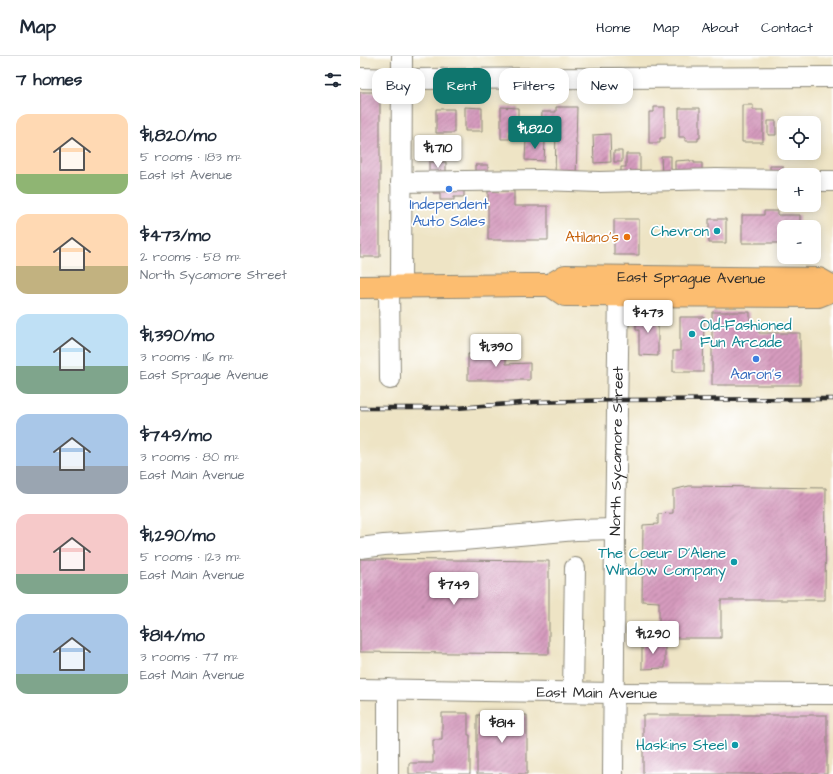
<!DOCTYPE html>
<meta charset="utf-8">
<style>
body{margin:0;font-family:"Architects Daughter",sans-serif;background:#f6f6f7;color:#1f2937;height:100vh;display:flex;flex-direction:column;font-size:15px;white-space:nowrap}
*{box-sizing:border-box;margin:0}
p{font-size:13px;color:#747a83}
.icon{flex:none;width:22px;height:22px;fill:none;stroke:currentColor;stroke-width:2;stroke-linecap:round;stroke-linejoin:round}
.map{position:relative;flex:1;overflow:hidden}
.drawer{display:flex;flex-direction:column;background:#fff;width:360px}
.drawer>*{flex:none}
.top-card{position:absolute;left:12px;top:12px;width:380px;height:36px;display:flex;gap:8px}
.controls{position:absolute;left:417px;top:60px;display:grid;gap:8px}
.controls a{display:grid;place-items:center;width:44px;height:44px;border-radius:8px;background:#fff;box-shadow:0 2px 10px #0003;font-size:20px}
.price{position:absolute;translate:-50% -34px;padding:0 9px;border-radius:4px;background:#fff;color:#222;font-size:13px;line-height:26px;filter:drop-shadow(0 1px 2px #0008)}
.price::after{content:'';position:absolute;left:50%;top:24px;width:12px;height:9px;margin-left:-6px;background:inherit;clip-path:polygon(0 0,100% 0,50% 100%)}
.price.selected{background:#0f766e;color:#fff}
ul{padding:0;list-style:none}
li{display:flex;align-items:center;gap:12px;height:100px;padding:0 16px}
li span{display:grid;place-items:center;flex:none;width:112px;height:80px;border-radius:12px;color:#555}
li>.icon{margin-inline-start:auto}
span .icon{width:48px;height:48px;fill:#fffc;stroke-width:1}
li b{font-size:17px}
h2{display:flex;justify-content:space-between;align-items:center;height:48px;padding:0 16px;font-size:17px}
.pill{padding:0 14px;border-radius:12px;background:#fff;box-shadow:0 2px 10px #0003;font-size:14px;line-height:36px}
.pill.selected{background:#0f766e;color:#fff}
header{display:flex;align-items:center;gap:24px;box-sizing:border-box;height:56px;padding:0 20px;background:#fff;border-bottom:1px solid #e0e1e3}
header strong{font-size:19px}
nav{display:flex;gap:22px;margin-inline-start:auto;font-size:14px}
main{display:flex;flex:1;min-height:0}
.map>svg:first-child{display:block}
.building{fill:url(#building-hatch)}
.lines{fill:none;stroke-linecap:round;stroke-linejoin:round}
.minor-casing{stroke:#8c8878;stroke-width:22}
.major-casing{stroke:#8c8878;stroke-width:24}
.minor{stroke:#fff;stroke-width:20}
.major{stroke:#fcbd6f;stroke-width:22}
.rail-casing{stroke:#2b2b2b;stroke-width:4.5}
.rail{stroke:#fff;stroke-width:3;stroke-dasharray:9;stroke-linecap:butt}
.shop-dot{fill:#3f7fe0;stroke:#fff;stroke-width:1.5}
.culture-dot{fill:#0f9aa8;stroke:#fff;stroke-width:1.5}
.food-dot{fill:#e8710a;stroke:#fff;stroke-width:1.5}
.labels{text-anchor:middle;stroke-width:3.5;stroke-linejoin:round;paint-order:stroke}
.shop-label{font-size:15px;fill:#366cbe;stroke:#fff}
.culture-label{font-size:15px;fill:#0d838f;stroke:#fff;text-anchor:end}
.food-label{font-size:15px;fill:#c56008;stroke:#fff;text-anchor:end}
.street-label{font-size:15px;fill:#2b2b2b;stroke:#fff}
</style>
<header>
<strong>Map</strong>
<nav><a>Home</a><a>Map</a><a>About</a><a>Contact</a></nav>
</header>
<main>
<section class="drawer">
<h2>7 homes<svg class="icon" aria-label="filters" viewBox="0 0 24 24"><path d="M4 7h16M4 17h16"/><circle cx="9" cy="7" r="2"/><circle cx="15" cy="17" r="2"/></svg></h2>
<ul>
<li><span style="background:linear-gradient(#ffd9b3 75%,#8fb573 0)"><svg class="icon" aria-label="home" viewBox="0 0 24 24"><path d="M3 11l9-7 9 7M6 9v11h12V9"/></svg></span><div><b>$1,820/mo</b><p>5 rooms · 183 m²</p><p>East 1st Avenue</p></div></li>
<li><span style="background:linear-gradient(#ffd9b3 65%,#c2b280 0)"><svg class="icon" aria-label="home" viewBox="0 0 24 24"><path d="M3 11l9-7 9 7M6 9v11h12V9"/></svg></span><div><b>$473/mo</b><p>2 rooms · 58 m²</p><p>North Sycamore Street</p></div></li>
<li><span style="background:linear-gradient(#bfe0f5 65%,#7fa58c 0)"><svg class="icon" aria-label="home" viewBox="0 0 24 24"><path d="M3 11l9-7 9 7M6 9v11h12V9"/></svg></span><div><b>$1,390/mo</b><p>3 rooms · 116 m²</p><p>East Sprague Avenue</p></div></li>
<li><span style="background:linear-gradient(#a9c7e8 65%,#9aa5b1 0)"><svg class="icon" aria-label="home" viewBox="0 0 24 24"><path d="M3 11l9-7 9 7M6 9v11h12V9"/></svg></span><div><b>$749/mo</b><p>3 rooms · 80 m²</p><p>East Main Avenue</p></div></li>
<li><span style="background:linear-gradient(#f6c9c9 75%,#7fa58c 0)"><svg class="icon" aria-label="home" viewBox="0 0 24 24"><path d="M3 11l9-7 9 7M6 9v11h12V9"/></svg></span><div><b>$1,290/mo</b><p>5 rooms · 123 m²</p><p>East Main Avenue</p></div></li>
<li><span style="background:linear-gradient(#a9c7e8 75%,#7fa58c 0)"><svg class="icon" aria-label="home" viewBox="0 0 24 24"><path d="M3 11l9-7 9 7M6 9v11h12V9"/></svg></span><div><b>$814/mo</b><p>3 rooms · 77 m²</p><p>East Main Avenue</p></div></li>
</ul>
</section>
<div class="map">
<svg width="473" height="718" viewBox="0 0 473 718">
<defs>
<pattern id="building-hatch" width="6" height="6" patternUnits="userSpaceOnUse"><rect width="6" height="6" fill="#d69bbe"/><path d="M-1 1l2-2M0 6l6-6M5 7l2-2" fill="none" stroke="#ae7f9b"/></pattern>
</defs>
<rect width="100%" height="100%" fill="#fff"/>
<filter id="ink" filterUnits="userSpaceOnUse"><feTurbulence type="fractalNoise" baseFrequency=".025" numOctaves="2"/><feDisplacementMap in="SourceGraphic" scale="8" xChannelSelector="R" yChannelSelector="G"/><feConvolveMatrix kernelMatrix="1 2 1 2 8 2 1 2 1" color-interpolation-filters="sRGB"/></filter>
<filter id="wash" filterUnits="userSpaceOnUse"><feTurbulence type="fractalNoise" baseFrequency=".012" numOctaves="4" result="noise"/><feDisplacementMap in="SourceGraphic" scale="16" xChannelSelector="R" yChannelSelector="G"/><feGaussianBlur stdDeviation="0.9" result="paint"/><feColorMatrix in="noise" values="0 0 0 0 0 0 0 0 0 0 0 0 0 0 0 0 0 1.4 0 .05"/><feComposite in="paint" operator="in"/></filter>
<g filter="url(#wash)">
<rect width="100%" height="100%" fill="#eee4c5"/>
<g id="blocks">
<path class="building" d="M0,36H20V201H0Z
M382,49H393V54H403V86H382Z
M105,51L122,52V75H105Z
M141,51L158,52V76H150V83H141Z
M196,51H217L216,87H217L216,121H195L196,75L181,74L182,56H196Z
M294,51H305V82H300V87H289V56H294Z
M319,52H340V82H338V85H325V81H319Z
M76,53H94V77H76Z
M421,63L437,64V67H424V78H420Z
M408,65H416V79H408Z
M250,78L251,106L234,107L233,79Z
M166,84L185,85L184,105L165,104Z
M254,95H262V106H254Z
M266,98H280V121H261V111H266Z
M301,100H311V121H302Z
M330,104V105H334V107H342V114L315,120V105Z
M69,106H86V120H69Z
M115,109H128V120H115Z
M410,110H423V117L410,118Z
M73,130H104V141H94V144H80V137H73Z
M128,135H154V150H188V184H128Z
M404,155H418V159H440V171H424V187H382V159H404Z
M254,163H279V199H254Z
M349,163H366V187H349Z
M352,256H390V269H399V277H440V329H352Z
M276,258H298V300L279,299V274H276Z
M320,261H344L343,316H313V295H320Z
M108,298H146V308L170,307V324H108Z
M329,430L466,432L465,544H361V582H299V546L282,545L283,469L298,468V458L313,457V434Z
M0,503L189,505V598L0,596Z
M282,585H305V612L282,613Z
M82,657H108V679H110V718H49V707H73V684H82Z
M117,659H167V718H117Z
M283,659H467V718H283Z"/>
</g>
</g>
<g filter="url(#ink)">
<use href="#blocks" fill-opacity="0" stroke="#8c8878" stroke-width="1"/>
<g class="lines">
<defs>
<g id="minor">
<path d="M0,22L42,23L473,21"/>
<path d="M454,125H473"/>
<path d="M41,126L181,124L239,126L356,123L424,124"/>
<path d="M29,230L30,323"/>
<path d="M41,230L42,0"/>
<path d="M0,492L24,489L103,484L216,474L255,473"/>
<path id="s1" d="M0,633L254,637L473,638"/>
<path d="M28,633V718"/>
<path d="M213,636L215,512"/>
<path id="s2" d="M253,718L255,473L259,239"/>
</g>
<g id="major">
<path id="s3" d="M190,229L205,220L459,223L473,231"/>
<path d="M0,231L167,229H190L205,239L458,240L473,234"/>
</g>
</defs>
<use href="#minor" class="minor-casing"/>
<use href="#major" class="major-casing"/>
<use href="#minor" class="minor"/>
<use href="#major" class="major"/>
<defs>
<path id="rail" d="M0,352H97L174,346L258,344L473,343"/>
</defs>
<use href="#rail" class="rail-casing"/>
<use href="#rail" class="rail"/>
</g>
</g>
<g class="shop-dot">
<circle cx="89" cy="133" r="4"/>
<circle cx="396" cy="303" r="4"/>
</g>
<g class="culture-dot">
<circle cx="357" cy="175" r="4"/>
<circle cx="332" cy="278" r="4"/>
<circle cx="374" cy="506" r="4"/>
<circle cx="375" cy="689" r="4"/>
</g>
<circle class="food-dot" cx="267" cy="181" r="4"/>
<g class="labels">
<g class="shop-label">
<text x="89" y="153">Independent<tspan x="89" dy="17">Auto Sales</tspan></text>
<text x="396" y="323">Aaron's</text>
</g>
<g class="culture-label">
<text x="349" y="180">Chevron</text>
<text x="340" y="274" text-anchor="start">Old-Fashioned<tspan x="340" dy="17">Fun Arcade</tspan></text>
<text x="366" y="502">The Coeur D'Alene<tspan x="366" dy="17">Window Company</tspan></text>
<text x="367" y="694">Haskins Steel</text>
</g>
<g class="food-label">
<text x="259" y="186">Atilano's</text>
</g>
<g class="street-label">
<text dy="5" stroke="none"><textPath href="#s3" startOffset="144">East Sprague Avenue</textPath></text>
<text dy="5" stroke="none"><textPath href="#s2" startOffset="323">North Sycamore Street</textPath></text>
<text dy="5" stroke="none"><textPath href="#s1" startOffset="237">East Main Avenue</textPath></text>
</g>
</g>
</svg>
<div class="controls">
<a><svg class="icon" aria-label="locate" viewBox="0 0 24 24"><circle cx="12" cy="12" r="6"/><path d="M12 2v4M12 18v4M2 12h4M18 12h4"/></svg></a>
<a>+</a>
<a>−</a>
</div>
<b class="price selected" style="left:175px;top:94px">$1,820</b>
<b class="price" style="left:78px;top:113px">$1,710</b>
<b class="price" style="left:288px;top:278px">$473</b>
<b class="price" style="left:136px;top:312px">$1,390</b>
<b class="price" style="left:94px;top:550px">$749</b>
<b class="price" style="left:293px;top:599px">$1,290</b>
<b class="price" style="left:142px;top:688px">$814</b>
<div class="top-card">
<a class="pill">Buy</a>
<a class="pill selected">Rent</a>
<a class="pill">Filters</a>
<a class="pill">New</a>
</div>
</div>
</main>
